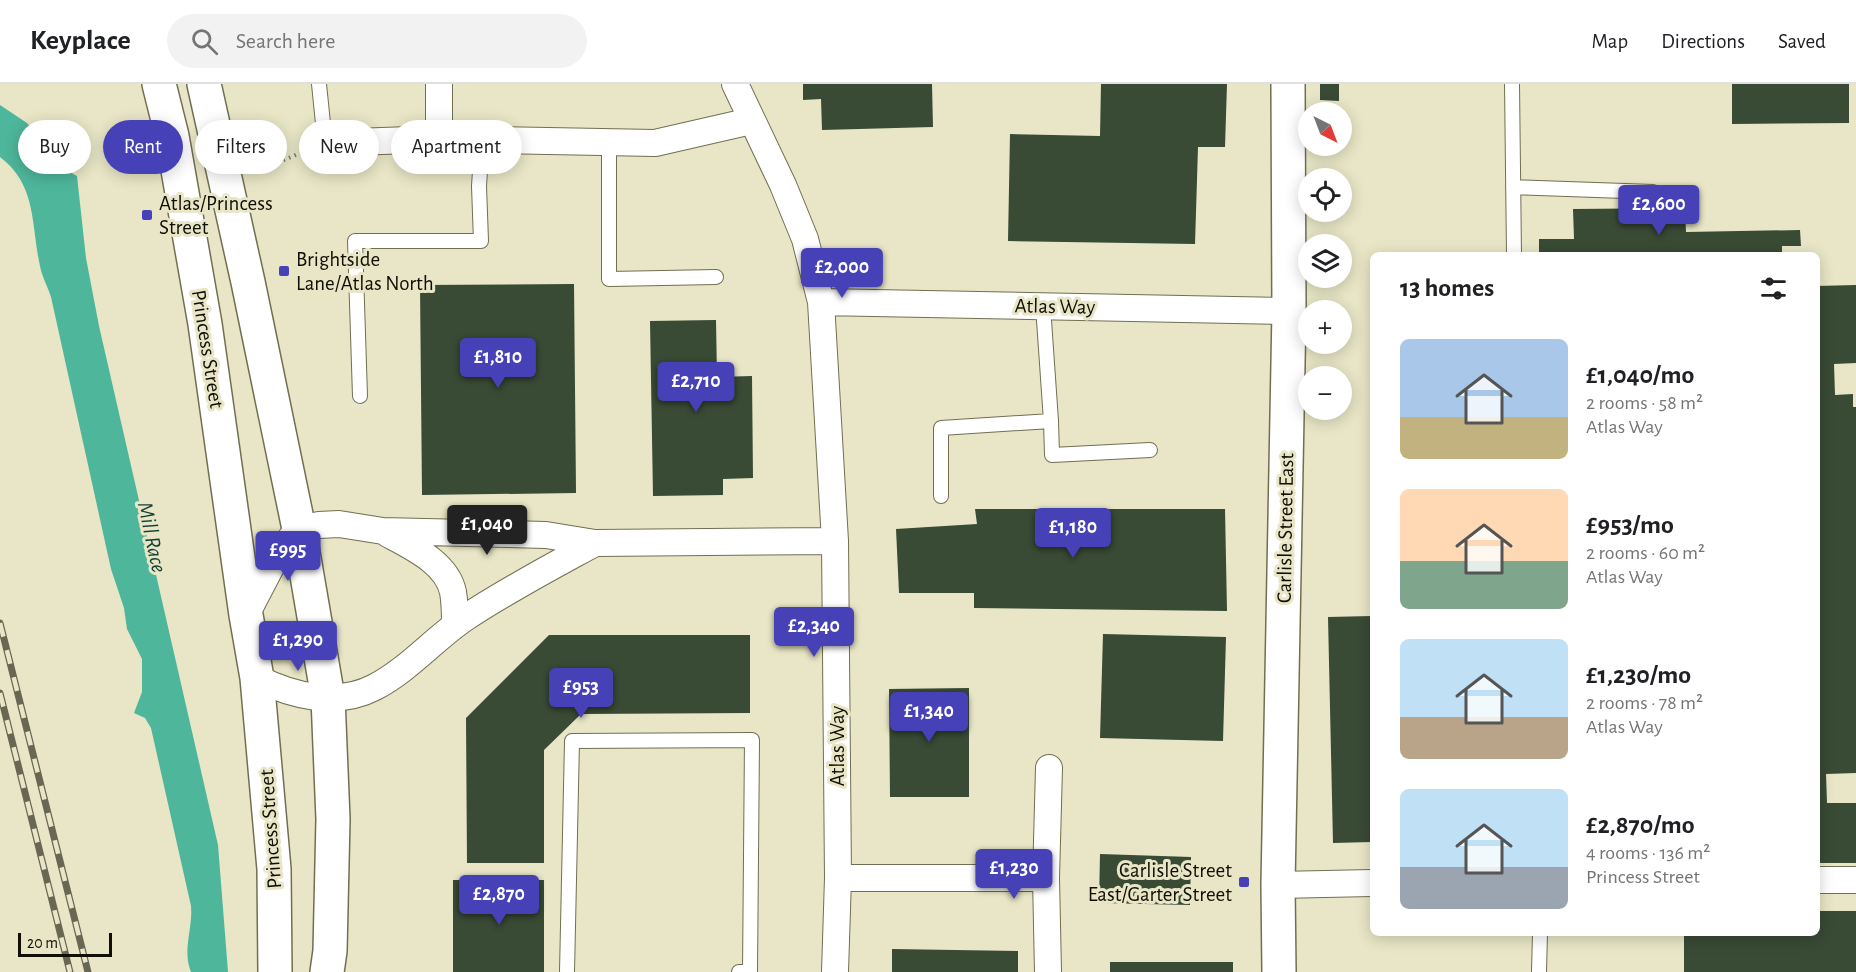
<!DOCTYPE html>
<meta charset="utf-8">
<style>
body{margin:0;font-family:"Alegreya Sans",sans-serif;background:#f2f2f2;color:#202124;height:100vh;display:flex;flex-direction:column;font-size:22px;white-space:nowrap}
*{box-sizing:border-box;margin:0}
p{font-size:20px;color:#757577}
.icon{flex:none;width:33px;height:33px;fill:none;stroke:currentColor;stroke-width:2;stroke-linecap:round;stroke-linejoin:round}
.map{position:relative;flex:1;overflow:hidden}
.sheet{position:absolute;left:1370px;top:168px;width:450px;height:684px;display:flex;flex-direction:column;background:#fff;border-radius:9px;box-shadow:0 3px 15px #0003}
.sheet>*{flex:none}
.top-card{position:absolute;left:18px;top:36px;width:570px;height:54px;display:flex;gap:12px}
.needle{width:39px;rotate:138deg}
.fabs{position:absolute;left:1298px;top:18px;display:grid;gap:12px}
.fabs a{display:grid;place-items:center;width:54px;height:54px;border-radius:50%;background:#fff;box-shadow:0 3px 15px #0003;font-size:30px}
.scale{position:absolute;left:18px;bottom:15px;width:94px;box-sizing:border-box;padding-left:6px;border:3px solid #100f05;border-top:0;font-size:16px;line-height:21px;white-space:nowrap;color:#100f05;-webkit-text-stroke:4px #e8e6c6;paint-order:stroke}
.price{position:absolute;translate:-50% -51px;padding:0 14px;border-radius:6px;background:#4641b7;color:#fff;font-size:20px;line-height:39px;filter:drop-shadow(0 2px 3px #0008)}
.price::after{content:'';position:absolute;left:50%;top:36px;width:18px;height:14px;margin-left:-9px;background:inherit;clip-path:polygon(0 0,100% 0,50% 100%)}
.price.selected{background:#222;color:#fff}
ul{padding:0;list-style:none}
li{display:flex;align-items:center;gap:18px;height:150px;padding:0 30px}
li span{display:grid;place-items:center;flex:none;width:168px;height:120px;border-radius:9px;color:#555}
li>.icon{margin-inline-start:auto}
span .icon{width:72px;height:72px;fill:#fffc;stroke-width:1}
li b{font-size:26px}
h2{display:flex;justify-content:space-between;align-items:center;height:72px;padding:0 30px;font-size:26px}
.chip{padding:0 21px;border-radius:27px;background:#fff;box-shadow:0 3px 15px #0003;font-size:21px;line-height:54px}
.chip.selected{background:#4641b7;color:#fff}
header{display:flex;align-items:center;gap:36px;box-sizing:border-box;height:84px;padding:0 30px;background:#fff;border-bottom:2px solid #e0e0e0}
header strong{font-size:28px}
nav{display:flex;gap:33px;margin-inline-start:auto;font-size:21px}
.search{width:420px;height:54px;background:#f2f2f2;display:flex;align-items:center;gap:15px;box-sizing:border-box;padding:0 21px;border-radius:33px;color:#757577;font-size:22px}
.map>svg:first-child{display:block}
.water{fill:#4db69b}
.building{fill:#394a35}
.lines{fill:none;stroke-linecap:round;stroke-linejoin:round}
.service-casing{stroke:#716f53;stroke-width:16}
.minor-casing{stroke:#716f53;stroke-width:28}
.secondary-casing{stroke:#716f53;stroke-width:36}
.primary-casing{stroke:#716f53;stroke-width:36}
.path{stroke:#7d7b66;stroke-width:4;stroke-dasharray:1.5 4.5;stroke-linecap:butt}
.service{stroke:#fff;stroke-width:14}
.minor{stroke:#fff;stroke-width:26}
.secondary{stroke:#fff;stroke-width:33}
.primary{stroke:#fff;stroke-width:33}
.rail-casing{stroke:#686754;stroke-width:7}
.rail{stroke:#e8e6c6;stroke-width:4.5;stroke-dasharray:14;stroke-linecap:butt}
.poi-dot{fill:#4641b7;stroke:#e8e6c6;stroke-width:2}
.labels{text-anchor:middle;stroke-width:6;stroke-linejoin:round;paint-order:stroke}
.poi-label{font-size:21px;fill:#100f05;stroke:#e8e6c6;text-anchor:start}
.street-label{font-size:21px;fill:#100f05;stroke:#e8e6c6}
.water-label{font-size:22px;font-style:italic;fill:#124136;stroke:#e8e6c6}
</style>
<header>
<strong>Keyplace</strong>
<div class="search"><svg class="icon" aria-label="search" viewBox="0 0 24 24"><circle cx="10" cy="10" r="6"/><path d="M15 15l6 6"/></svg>Search here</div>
<nav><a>Map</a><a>Directions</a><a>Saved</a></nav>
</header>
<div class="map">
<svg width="1856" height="888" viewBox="0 0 1856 888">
<rect width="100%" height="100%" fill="#e8e6c6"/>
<path class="water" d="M0,21L27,39L63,84L77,92L86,174L99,242L218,761L228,888H191C182,866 193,845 191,822L151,644L145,634L134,629L142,608V575L127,545L124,524L111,485L51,213C48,203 42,193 40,182C31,141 37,101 0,73Z"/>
<path class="building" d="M803,0H932L933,43L822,46L821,15L803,16Z
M1101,0H1227L1225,63H1198L1195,160L1008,157L1010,50L1100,52Z
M1320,0H1339V17L1320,16Z
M1732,0H1849V39L1732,40Z
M1685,124L1686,148L1800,146L1801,162H1782V171H1539V155H1574L1573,125Z
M574,200L576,409L422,411L420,201Z
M1856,201V279L1834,280L1835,311L1853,310V323H1856V689L1826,690L1827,719H1856V779H1816V202Z
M716,236L717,293L752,292L753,394L723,395V411L653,412L650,237Z
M975,425H1225L1227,527L974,524V509H899L896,445L977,440Z
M1372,532V758L1333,759L1328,533Z
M1103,550L1226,553L1223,657L1100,654Z
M549,551H750V629L581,630L544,666V779H467L466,634Z
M969,604V713H890L889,605Z
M1100,770L1191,773L1190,821L1099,819Z
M453,796H544V888H453Z
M1816,827H1856V888H1684V849H1816Z
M892,865L1018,867V888H892Z
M1110,878H1233V888H1110Z"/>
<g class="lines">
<defs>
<path id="service" d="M319,0L325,59
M1512,0L1514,171
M609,58V195L716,193
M1513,103L1653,108
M360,312L355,157H481L479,102L482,56
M1051,337L1052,371L1150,366
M941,412V344L1051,337L1043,222
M567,888L572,657L752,656L750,888H739
M1539,888L1540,849"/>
<path id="minor" d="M439,0V55L655,59L751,37
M735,0L783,101L805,155L821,218L835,457
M325,59L439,55
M821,218L1289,227
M388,450C412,463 447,479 453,508C455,519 455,530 455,541
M246,531L271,483L290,455L299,445L319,441L339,440L383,447L546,451L595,459L835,457L838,794L835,888
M257,594C292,612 337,623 375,603C408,586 434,555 465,534C507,506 551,483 595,459
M838,794H1046L1049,684
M1046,794L1048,888
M1816,796H1856
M1278,801L1372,799"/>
<path id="secondary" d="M1279,888L1278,801L1289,227L1288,0"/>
<path id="primary" d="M159,0L172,52L205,240L246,531L257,594L274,785L275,888
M204,0L248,198L299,445L328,614L333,735L330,867L327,888"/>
</defs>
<use href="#service" class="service-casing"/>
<use href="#minor" class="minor-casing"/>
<use href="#secondary" class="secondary-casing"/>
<use href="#primary" class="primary-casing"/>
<path class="path" d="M254,81L279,78L298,70"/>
<use href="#service" class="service"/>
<use href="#minor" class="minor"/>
<use href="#secondary" class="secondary"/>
<use href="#primary" class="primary"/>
<defs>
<path id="rail" d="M0,539L88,888
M0,609L70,888"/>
</defs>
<use href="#rail" class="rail-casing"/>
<use href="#rail" class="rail"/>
</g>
<g class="poi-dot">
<rect x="141" y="125" width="12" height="12" rx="3"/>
<rect x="278" y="181" width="12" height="12" rx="3"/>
<rect x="1238" y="792" width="12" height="12" rx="3"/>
</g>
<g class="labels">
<g class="poi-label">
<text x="159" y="126">Atlas/Princess<tspan x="159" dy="24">Street</tspan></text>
<text x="296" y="182">Brightside<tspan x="296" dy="24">Lane/Atlas North</tspan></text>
<text x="1232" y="793" text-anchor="end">Carlisle Street<tspan x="1232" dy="24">East/Garter Street</tspan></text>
</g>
<g class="street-label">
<text transform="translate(1055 222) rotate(1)" y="7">Atlas Way</text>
<text transform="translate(208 265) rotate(81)" y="7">Princess Street</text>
<text transform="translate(1285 444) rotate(-89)" y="7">Carlisle Street East</text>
<text transform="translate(837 662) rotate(-90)" y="7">Atlas Way</text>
<text transform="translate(270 745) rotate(-94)" y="7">Princess Street</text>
</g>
<g class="water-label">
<text transform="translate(153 453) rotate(78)" y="8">Mill Race</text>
</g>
</g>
</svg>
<div class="fabs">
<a><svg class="needle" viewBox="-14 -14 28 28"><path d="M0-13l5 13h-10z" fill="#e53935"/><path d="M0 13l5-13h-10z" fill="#757577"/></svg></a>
<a><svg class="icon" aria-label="locate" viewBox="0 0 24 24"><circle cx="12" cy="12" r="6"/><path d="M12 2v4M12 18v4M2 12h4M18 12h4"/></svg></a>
<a><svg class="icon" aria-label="layers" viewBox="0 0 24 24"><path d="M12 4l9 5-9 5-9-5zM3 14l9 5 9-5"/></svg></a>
<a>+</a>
<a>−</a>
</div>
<div class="scale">20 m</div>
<b class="price" style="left:1659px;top:152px">£2,600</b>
<b class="price" style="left:842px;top:215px">£2,000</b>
<b class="price" style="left:498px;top:305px">£1,810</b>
<b class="price" style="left:696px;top:329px">£2,710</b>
<b class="price selected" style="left:487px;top:472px">£1,040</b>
<b class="price" style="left:1073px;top:475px">£1,180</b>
<b class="price" style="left:288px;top:498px">£995</b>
<b class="price" style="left:814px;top:574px">£2,340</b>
<b class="price" style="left:298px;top:588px">£1,290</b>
<b class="price" style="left:581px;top:635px">£953</b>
<b class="price" style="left:929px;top:659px">£1,340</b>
<b class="price" style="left:1014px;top:816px">£1,230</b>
<b class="price" style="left:499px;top:842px">£2,870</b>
<div class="top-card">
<a class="chip">Buy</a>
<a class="chip selected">Rent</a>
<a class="chip">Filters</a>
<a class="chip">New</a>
<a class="chip">Apartment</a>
</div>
<section class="sheet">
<h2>13 homes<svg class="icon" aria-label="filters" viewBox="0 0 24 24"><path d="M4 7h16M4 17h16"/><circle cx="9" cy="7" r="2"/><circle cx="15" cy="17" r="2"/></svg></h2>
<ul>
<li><span style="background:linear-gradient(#a9c7e8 65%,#c2b280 0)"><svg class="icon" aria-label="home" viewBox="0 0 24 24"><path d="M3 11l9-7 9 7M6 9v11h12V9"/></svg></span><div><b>£1,040/mo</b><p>2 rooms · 58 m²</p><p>Atlas Way</p></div></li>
<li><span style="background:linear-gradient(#ffd9b3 60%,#7fa58c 0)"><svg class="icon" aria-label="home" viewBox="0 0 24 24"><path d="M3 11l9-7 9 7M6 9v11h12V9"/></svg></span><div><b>£953/mo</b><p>2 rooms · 60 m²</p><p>Atlas Way</p></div></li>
<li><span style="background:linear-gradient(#bfe0f5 65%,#b9a48a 0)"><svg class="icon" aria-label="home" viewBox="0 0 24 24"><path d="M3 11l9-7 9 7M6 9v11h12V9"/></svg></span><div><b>£1,230/mo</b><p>2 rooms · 78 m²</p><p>Atlas Way</p></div></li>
<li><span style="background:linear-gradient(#bfe0f5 65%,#9aa5b1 0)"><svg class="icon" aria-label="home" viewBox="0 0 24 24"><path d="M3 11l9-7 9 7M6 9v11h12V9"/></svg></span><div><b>£2,870/mo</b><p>4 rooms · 136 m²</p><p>Princess Street</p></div></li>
</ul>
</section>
</div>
